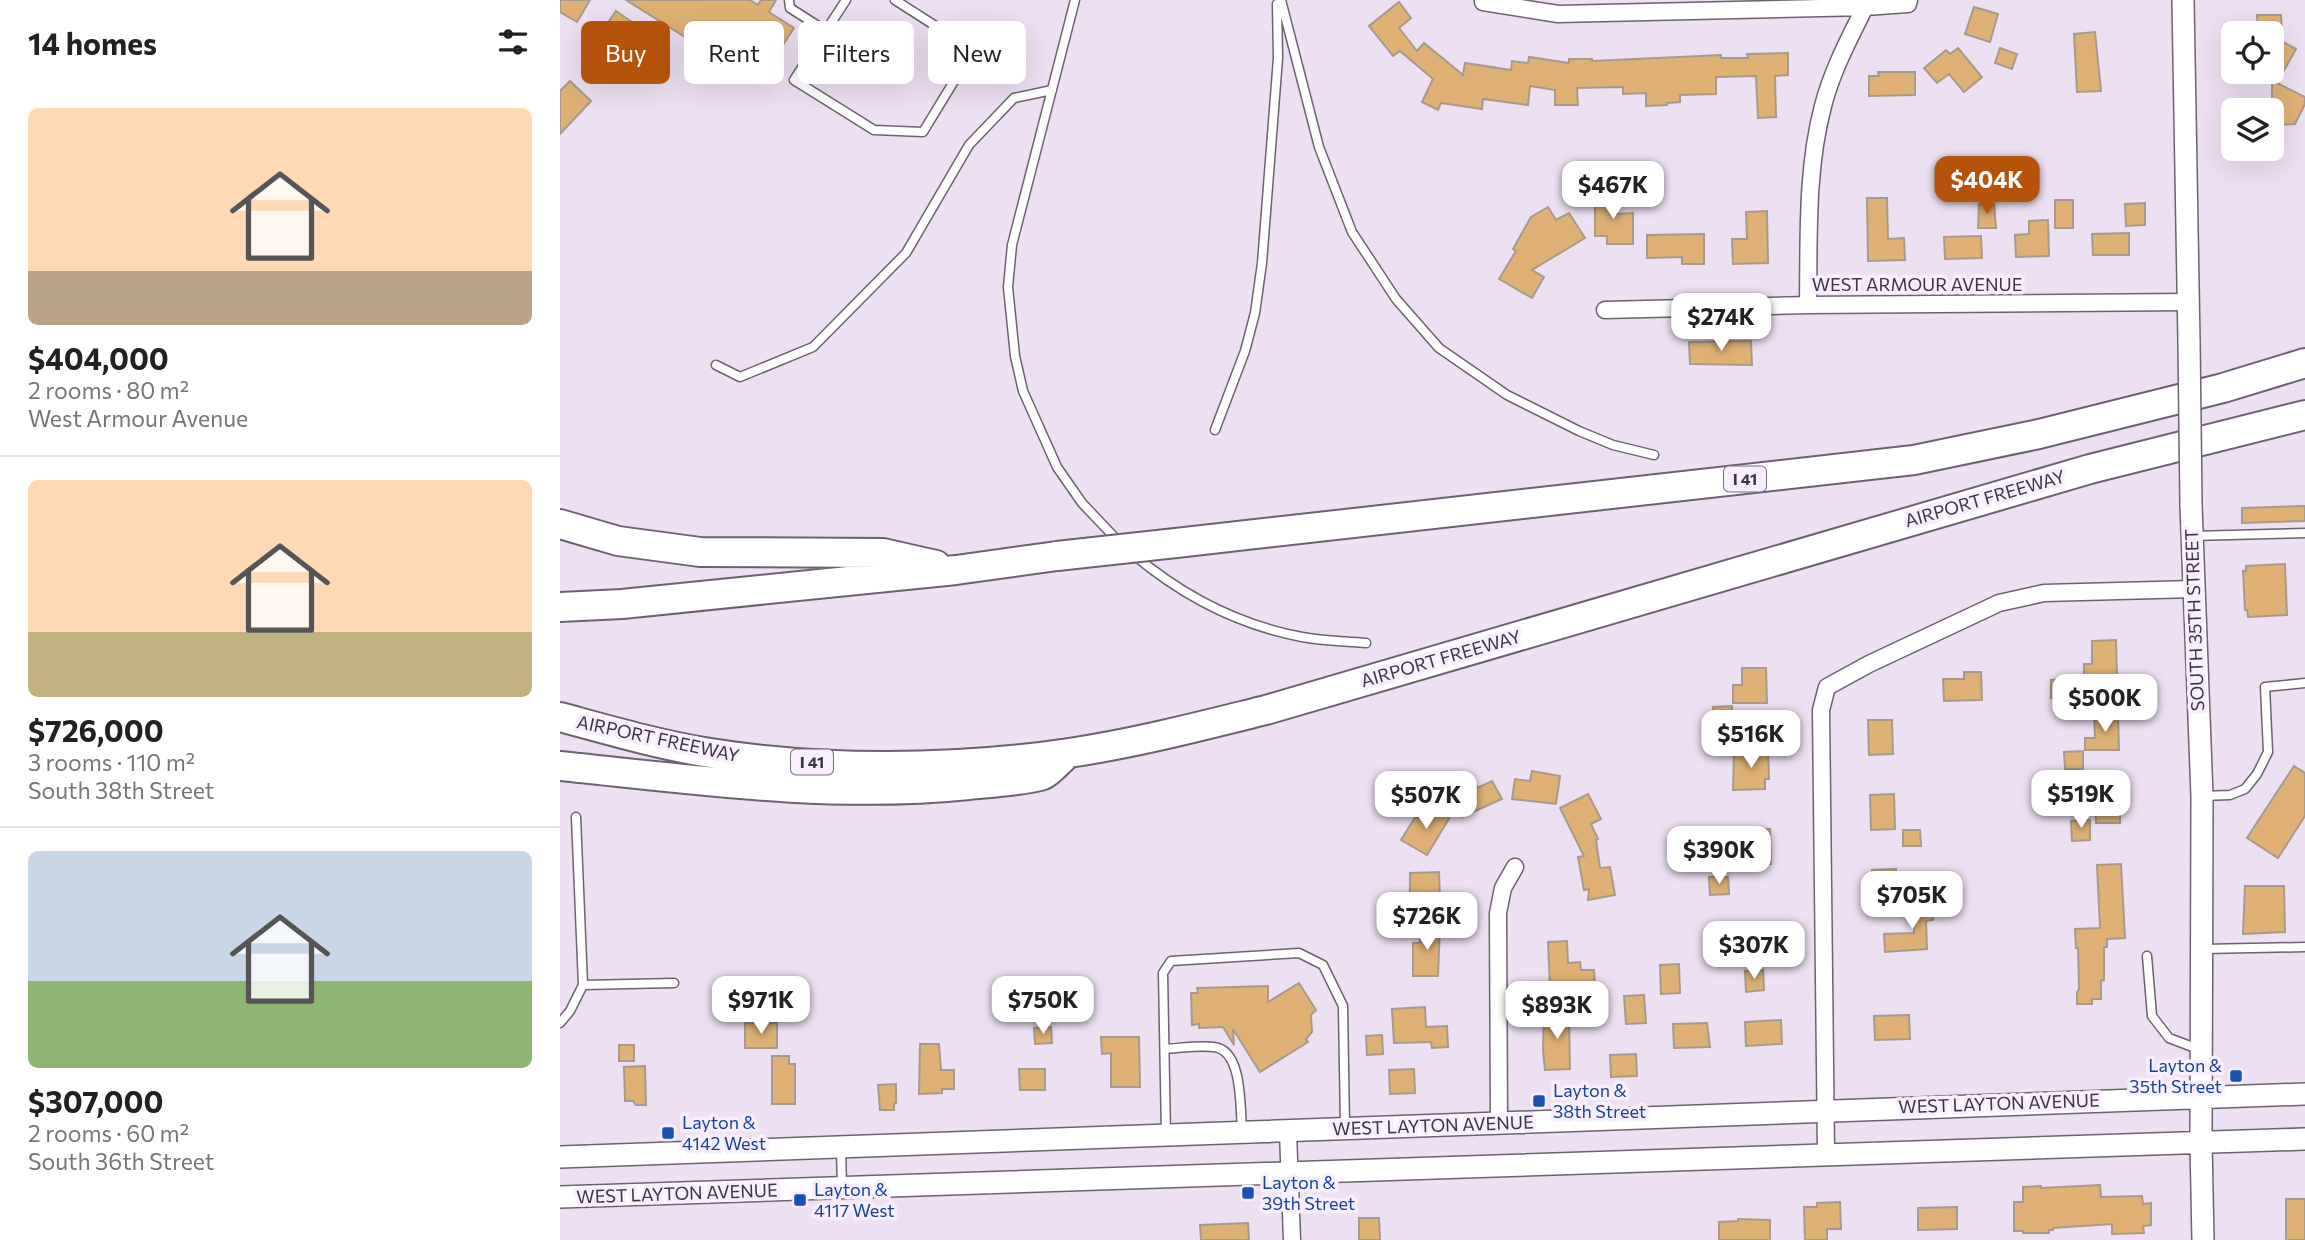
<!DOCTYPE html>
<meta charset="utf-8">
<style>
body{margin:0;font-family:Commissioner,sans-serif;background:#f6f6f6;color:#202124;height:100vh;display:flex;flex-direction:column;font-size:26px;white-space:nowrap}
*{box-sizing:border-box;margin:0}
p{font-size:23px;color:#757577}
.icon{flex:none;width:38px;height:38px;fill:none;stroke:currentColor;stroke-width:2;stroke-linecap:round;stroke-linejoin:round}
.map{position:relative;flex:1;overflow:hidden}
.panel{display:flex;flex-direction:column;background:#fff;width:560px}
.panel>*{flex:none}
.top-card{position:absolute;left:21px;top:21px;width:665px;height:63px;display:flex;gap:14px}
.fabs{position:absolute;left:1661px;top:21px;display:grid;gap:14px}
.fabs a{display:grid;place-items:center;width:63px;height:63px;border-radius:10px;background:#fff;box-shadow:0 7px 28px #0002;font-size:35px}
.price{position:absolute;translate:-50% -60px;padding:0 16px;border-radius:14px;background:#fff;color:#222;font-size:23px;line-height:46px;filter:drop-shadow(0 2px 4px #0008)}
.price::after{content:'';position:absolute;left:50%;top:42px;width:21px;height:16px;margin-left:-10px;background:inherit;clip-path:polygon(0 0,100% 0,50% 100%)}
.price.active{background:#b45309;color:#fff}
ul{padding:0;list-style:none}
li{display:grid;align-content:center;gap:14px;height:371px;padding:0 28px}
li+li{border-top:2px solid #e0e0e0}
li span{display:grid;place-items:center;height:217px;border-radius:10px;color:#555}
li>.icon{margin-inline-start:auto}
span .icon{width:126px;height:126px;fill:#fffc;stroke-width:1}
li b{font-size:30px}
h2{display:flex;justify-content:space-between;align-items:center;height:84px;padding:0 28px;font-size:30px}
.pill{padding:0 24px;border-radius:10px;background:#fff;box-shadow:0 7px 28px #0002;font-size:24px;line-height:63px}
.pill.active{background:#b45309;color:#fff}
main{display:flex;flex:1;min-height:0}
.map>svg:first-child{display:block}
.building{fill:#dfb175;stroke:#a89a8a;stroke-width:2}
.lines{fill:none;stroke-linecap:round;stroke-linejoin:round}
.lane-casing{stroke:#6d6171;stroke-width:11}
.street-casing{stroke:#6d6171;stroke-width:19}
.secondary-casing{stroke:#6d6171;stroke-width:24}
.highway-casing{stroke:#6d6171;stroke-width:32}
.lane{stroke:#fff;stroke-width:8}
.street{stroke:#fff;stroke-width:16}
.secondary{stroke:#fff;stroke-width:21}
.highway{stroke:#fff;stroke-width:28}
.secondary-bridge-casing{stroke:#6d6171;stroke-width:24;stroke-linecap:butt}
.highway-bridge-casing{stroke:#6d6171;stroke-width:32;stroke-linecap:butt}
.secondary-bridge{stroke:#fff;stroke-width:21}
.highway-bridge{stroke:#fff;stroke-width:28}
.transit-dot{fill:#1a4fb4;stroke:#f9eefd;stroke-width:2.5}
.labels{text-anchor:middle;stroke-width:7;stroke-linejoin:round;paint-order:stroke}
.shield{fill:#f9eefd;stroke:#756e77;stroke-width:2}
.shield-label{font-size:16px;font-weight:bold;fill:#3c373e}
.street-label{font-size:18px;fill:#3c373e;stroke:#f9eefd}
.transit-label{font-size:18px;fill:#164399;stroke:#f9eefd;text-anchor:start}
</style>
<main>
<section class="panel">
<h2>14 homes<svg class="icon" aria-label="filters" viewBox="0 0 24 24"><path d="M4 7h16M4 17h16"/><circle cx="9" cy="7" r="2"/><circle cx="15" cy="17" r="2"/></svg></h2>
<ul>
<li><span style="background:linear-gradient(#ffd9b3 75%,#b9a48a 0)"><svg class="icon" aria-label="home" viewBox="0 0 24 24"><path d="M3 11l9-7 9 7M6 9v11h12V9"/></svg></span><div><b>$404,000</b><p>2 rooms · 80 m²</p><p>West Armour Avenue</p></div></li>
<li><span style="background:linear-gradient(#ffd9b3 70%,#c2b280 0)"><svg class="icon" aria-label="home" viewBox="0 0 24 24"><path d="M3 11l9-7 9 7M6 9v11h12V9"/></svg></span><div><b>$726,000</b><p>3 rooms · 110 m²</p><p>South 38th Street</p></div></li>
<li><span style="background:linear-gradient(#c9d6e8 60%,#8fb573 0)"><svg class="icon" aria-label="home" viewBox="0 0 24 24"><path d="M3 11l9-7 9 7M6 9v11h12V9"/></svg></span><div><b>$307,000</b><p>2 rooms · 60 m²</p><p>South 36th Street</p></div></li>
</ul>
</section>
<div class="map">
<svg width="1745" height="1240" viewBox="0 0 1745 1240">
<rect width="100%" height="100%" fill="#ede0f2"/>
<path class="building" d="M0,0H30L17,22L0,12Z
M66,0H190L198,5L201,0H216L209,12L234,28L198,83Z
M839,2L851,18L839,28L857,51L864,43L903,75L905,63L951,70L952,61L968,63L969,57L1009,63V59H1032V61L1161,55V58H1188L1187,54L1228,53V75L1215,76L1216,117L1198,118L1196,76L1156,77V94L1120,95V102L1107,103V105L1086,106V93L1063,94V87L1017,88L1018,105H995V90L970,86L968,105L923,99L922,109L881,103L878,110L862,102L873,79L840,51L833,56L809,26Z
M1414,7L1438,14L1430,42L1405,34Z
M56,11L72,22L61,38L45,27Z
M1697,15H1721L1722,33H1698Z
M1535,32L1541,91L1517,92L1514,34Z
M1712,36L1736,49L1717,83L1745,97V104L1735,124L1712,125Z
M1398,48L1422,77L1404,92L1389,74L1377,83L1364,68L1386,50L1390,54Z
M1440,48L1457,54L1452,69L1435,63Z
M1318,72H1355V95L1309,96V76H1319Z
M10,81L31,101L0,134V91Z
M1035,194H1057V214L1073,213V244H1047V236H1035Z
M1307,198H1327L1328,239L1344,238L1345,260L1308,261Z
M1495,200H1513V228H1495Z
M1585,203V225L1566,226L1565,204Z
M1419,204H1434L1436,228H1418Z
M988,207L996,220L1009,213L1025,238L972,270L984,277L972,298L939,279L956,251L953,249L971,217Z
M1207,211L1208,263L1173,264L1172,239H1187L1186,212Z
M1488,220L1489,256L1456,257L1455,235L1469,234V221Z
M1569,233V255H1533L1532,234Z
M1144,234V264H1122V257L1087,258V235Z
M1421,236L1422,258L1385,259L1384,237Z
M1191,341L1192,365L1130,364L1129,342Z
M1745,506V521L1682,523V508Z
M1725,564L1727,615L1688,617L1687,610H1685L1683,571H1686V566Z
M1556,640L1557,676L1524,677V664H1532V641Z
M1182,668H1206L1207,703H1173V685H1182Z
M1404,672H1421L1422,700L1384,701L1383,679H1404Z
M1509,679L1510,698H1491V680Z
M1172,706L1173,727H1154L1153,707Z
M1558,714L1559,750H1525V738H1535L1534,715Z
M1308,720H1332L1333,754L1309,755Z
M1189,749H1208L1209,779H1205V789L1173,790L1174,753L1189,752Z
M1523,751V769H1505L1504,752Z
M1734,766L1745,773V816L1718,858L1687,838Z
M972,771L1000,776L996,804L952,799L955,779L970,781Z
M913,779L917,788L932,781L942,799L902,817L889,791Z
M1560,786V823H1536L1535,787Z
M1028,794L1041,819L1031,824L1038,839L1036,840L1040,868L1050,867L1055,895L1028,900L1029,889L1024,890L1018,857L1024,856L1000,808Z
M1334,794L1335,829L1311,830L1310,795Z
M873,807L890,817L867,855L841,840L856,816L864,821Z
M1530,820V840L1512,841L1511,821Z
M1210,829L1211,864L1180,865L1179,847H1187L1186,830Z
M1343,830H1360L1361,846H1343Z
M1561,864L1565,938L1547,939V947H1544V980L1541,981V999H1532V1004H1517V992L1519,989L1518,948H1516L1515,929L1540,928L1537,865Z
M1336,869V891H1342L1343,904L1313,905L1312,870Z
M879,872L880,899L850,900V873Z
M1149,877H1168L1169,894L1150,895Z
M1685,886H1724L1725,932L1683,934Z
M1353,901H1373V920L1366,921L1367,949L1325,952L1324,934L1354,933Z
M860,926H880L878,976H853V943H860Z
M1007,941L1008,963L1020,962L1021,970H1034L1035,984L990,986L988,942Z
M1119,964L1120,993L1101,994L1100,965Z
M1203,970L1204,990L1186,992L1185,971Z
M739,983L756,1010L751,1015L752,1032L746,1039L748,1042L700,1072L673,1029L674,1045L663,1027L639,1028V1024L632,1025L631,993H638L637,988L708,986V1002Z
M1084,995L1086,1023L1066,1024L1064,996Z
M865,1007L866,1027L887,1026L888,1047L872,1048L871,1042L834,1043L832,1009Z
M984,1013H1009L1010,1069L985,1070L983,1050Z
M1349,1015L1350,1039L1315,1040L1314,1016Z
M1221,1020L1222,1044L1186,1046L1185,1022Z
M185,1023H217V1048H185Z
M1147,1023L1150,1047L1114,1048L1113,1024Z
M491,1027L492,1043L475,1044L474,1028Z
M822,1035L823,1054L807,1055L806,1036Z
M541,1037H579L580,1087H551V1053L542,1054Z
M360,1044H379L381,1070H394V1089H382V1093L359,1094Z
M59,1045H74V1061H59Z
M1076,1054L1077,1076L1051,1077L1050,1055Z
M212,1056H229V1064H235V1104H212Z
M85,1066L86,1105H76L73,1101H65L64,1067Z
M459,1069H485V1090H460Z
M854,1069L855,1093L830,1094L829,1070Z
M336,1084V1103L334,1104V1110H320L318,1085Z
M1540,1185L1541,1197L1582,1196L1583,1204L1591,1203V1225L1583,1226L1584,1233L1552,1234V1224L1493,1228V1230H1489V1233H1463V1231H1454V1202H1463V1187L1481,1186V1188Z
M1726,1199H1745V1240H1726Z
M1280,1202L1281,1229H1267V1240H1245L1244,1207H1257V1203Z
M1397,1207V1229L1358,1230V1208Z
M799,1218H819L820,1240H799Z
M1178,1219L1210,1220V1240H1159V1222L1178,1221Z
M688,1223L689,1240H641L640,1225Z"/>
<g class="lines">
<defs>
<path id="lane" d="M229,0L230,8L266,31
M286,0L234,80L314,130L363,132L413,50L335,0
M515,0L452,245L448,287L455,356L463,391L497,467L522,503L559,542
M721,0L759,147L792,232L836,299L879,348L947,395L1019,431L1053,445L1094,455
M156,365L180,377L253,347L346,253L409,145L454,98L492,90
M655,430L685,351L695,313L702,263L718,58L717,4
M1632,536L1745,533
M574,555C623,596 678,625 742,637C763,641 785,641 806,643
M1642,796L1670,795L1685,789L1697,774L1708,752L1705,687L1745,683
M1644,949L1745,947
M1587,956L1592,1016L1609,1038L1638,1049
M23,985L114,983
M0,1023L10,1011L23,985L16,817
M605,1049C621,1048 639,1045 654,1047C683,1050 680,1108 682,1130
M606,1135L603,973L611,961L739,953L763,965L783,1006L785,1126
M281,1150L282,1186"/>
<path id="street" d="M923,0V2L998,14L1305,7
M1248,305C1249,239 1246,170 1263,106C1272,71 1289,39 1305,7L1348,4L1349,0
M1045,310L1248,305L1628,302
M939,1124L938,913L943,888L955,867
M728,1132L732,1240
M1266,1153L1261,710L1267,687L1309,664L1439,603L1484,593L1634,589"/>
<path id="secondary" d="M1623,0L1629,342
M1631,505L1642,796L1641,1143L1643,1240
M0,1157L1745,1094
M0,1197L1745,1139"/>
<path id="highway" d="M0,524L58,541L140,552L323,553L376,565
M616,543L1354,460L1479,434L1663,388L1745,363
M0,607L62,604L396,570L497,556
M0,717C48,730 96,744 144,752C259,771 394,770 509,753C576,743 641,726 706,710L1530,469L1745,415
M0,766C136,780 272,799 409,785C428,783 466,781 483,775C490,772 497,763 503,758"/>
</defs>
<use href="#lane" class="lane-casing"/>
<use href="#street" class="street-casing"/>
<use href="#secondary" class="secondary-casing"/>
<use href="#highway" class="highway-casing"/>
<use href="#lane" class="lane"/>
<use href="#street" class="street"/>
<use href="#secondary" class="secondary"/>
<use href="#highway" class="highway"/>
<defs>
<path id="secondary-bridge" d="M1629,342L1631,505"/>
<path id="highway-bridge" d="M497,556L616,543"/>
</defs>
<use href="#secondary-bridge" class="secondary-bridge-casing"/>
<use href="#highway-bridge" class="highway-bridge-casing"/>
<use href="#secondary-bridge" class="secondary-bridge"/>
<use href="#highway-bridge" class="highway-bridge"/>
</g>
<g class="transit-dot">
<rect x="1669" y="1069" width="14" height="14" rx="3.5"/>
<rect x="972" y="1094" width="14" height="14" rx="3.5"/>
<rect x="101" y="1126" width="14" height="14" rx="3.5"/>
<rect x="681" y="1186" width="14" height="14" rx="3.5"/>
<rect x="233" y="1193" width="14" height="14" rx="3.5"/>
</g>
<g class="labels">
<g class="shield">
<rect x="1164" y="466.5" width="42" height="25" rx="5"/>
<rect x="231" y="749.5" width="42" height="25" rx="5"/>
</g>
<g class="shield-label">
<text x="1185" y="485">I 41</text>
<text x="252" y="768">I 41</text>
</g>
<g class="street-label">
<text x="1357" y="291">WEST ARMOUR AVENUE</text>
<text transform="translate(1425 499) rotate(-16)" y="6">AIRPORT FREEWAY</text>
<text transform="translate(1635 620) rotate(-92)" y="6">SOUTH 35TH STREET</text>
<text transform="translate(881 659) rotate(-16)" y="6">AIRPORT FREEWAY</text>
<text transform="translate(98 739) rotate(12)" y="6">AIRPORT FREEWAY</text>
<text transform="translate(1439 1104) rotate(-2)" y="6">WEST LAYTON AVENUE</text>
<text transform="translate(873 1126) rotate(-2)" y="6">WEST LAYTON AVENUE</text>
<text transform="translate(117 1194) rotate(-2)" y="6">WEST LAYTON AVENUE</text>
</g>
<g class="transit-label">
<text x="1662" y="1072" text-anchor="end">Layton &amp;<tspan x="1662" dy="21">35th Street</tspan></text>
<text x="993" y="1097">Layton &amp;<tspan x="993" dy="21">38th Street</tspan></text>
<text x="122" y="1129">Layton &amp;<tspan x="122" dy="21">4142 West</tspan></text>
<text x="702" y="1189">Layton &amp;<tspan x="702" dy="21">39th Street</tspan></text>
<text x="254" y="1196">Layton &amp;<tspan x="254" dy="21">4117 West</tspan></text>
</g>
</g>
</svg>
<div class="fabs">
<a><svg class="icon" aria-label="locate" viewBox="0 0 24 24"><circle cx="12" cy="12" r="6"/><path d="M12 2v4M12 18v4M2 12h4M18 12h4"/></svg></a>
<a><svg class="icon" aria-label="layers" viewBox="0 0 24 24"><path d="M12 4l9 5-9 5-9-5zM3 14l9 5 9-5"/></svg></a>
</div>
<b class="price active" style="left:1427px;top:216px">$404K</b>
<b class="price" style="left:1053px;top:221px">$467K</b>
<b class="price" style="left:1161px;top:353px">$274K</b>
<b class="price" style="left:1545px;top:734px">$500K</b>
<b class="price" style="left:1191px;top:770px">$516K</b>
<b class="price" style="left:1521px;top:830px">$519K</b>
<b class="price" style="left:866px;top:831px">$507K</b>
<b class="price" style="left:1159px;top:886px">$390K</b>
<b class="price" style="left:1352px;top:931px">$705K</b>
<b class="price" style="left:867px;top:952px">$726K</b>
<b class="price" style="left:1194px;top:981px">$307K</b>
<b class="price" style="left:201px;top:1036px">$971K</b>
<b class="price" style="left:483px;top:1036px">$750K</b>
<b class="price" style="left:997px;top:1041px">$893K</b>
<div class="top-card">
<a class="pill active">Buy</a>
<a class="pill">Rent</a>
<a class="pill">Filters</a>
<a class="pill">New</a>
</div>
</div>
</main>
